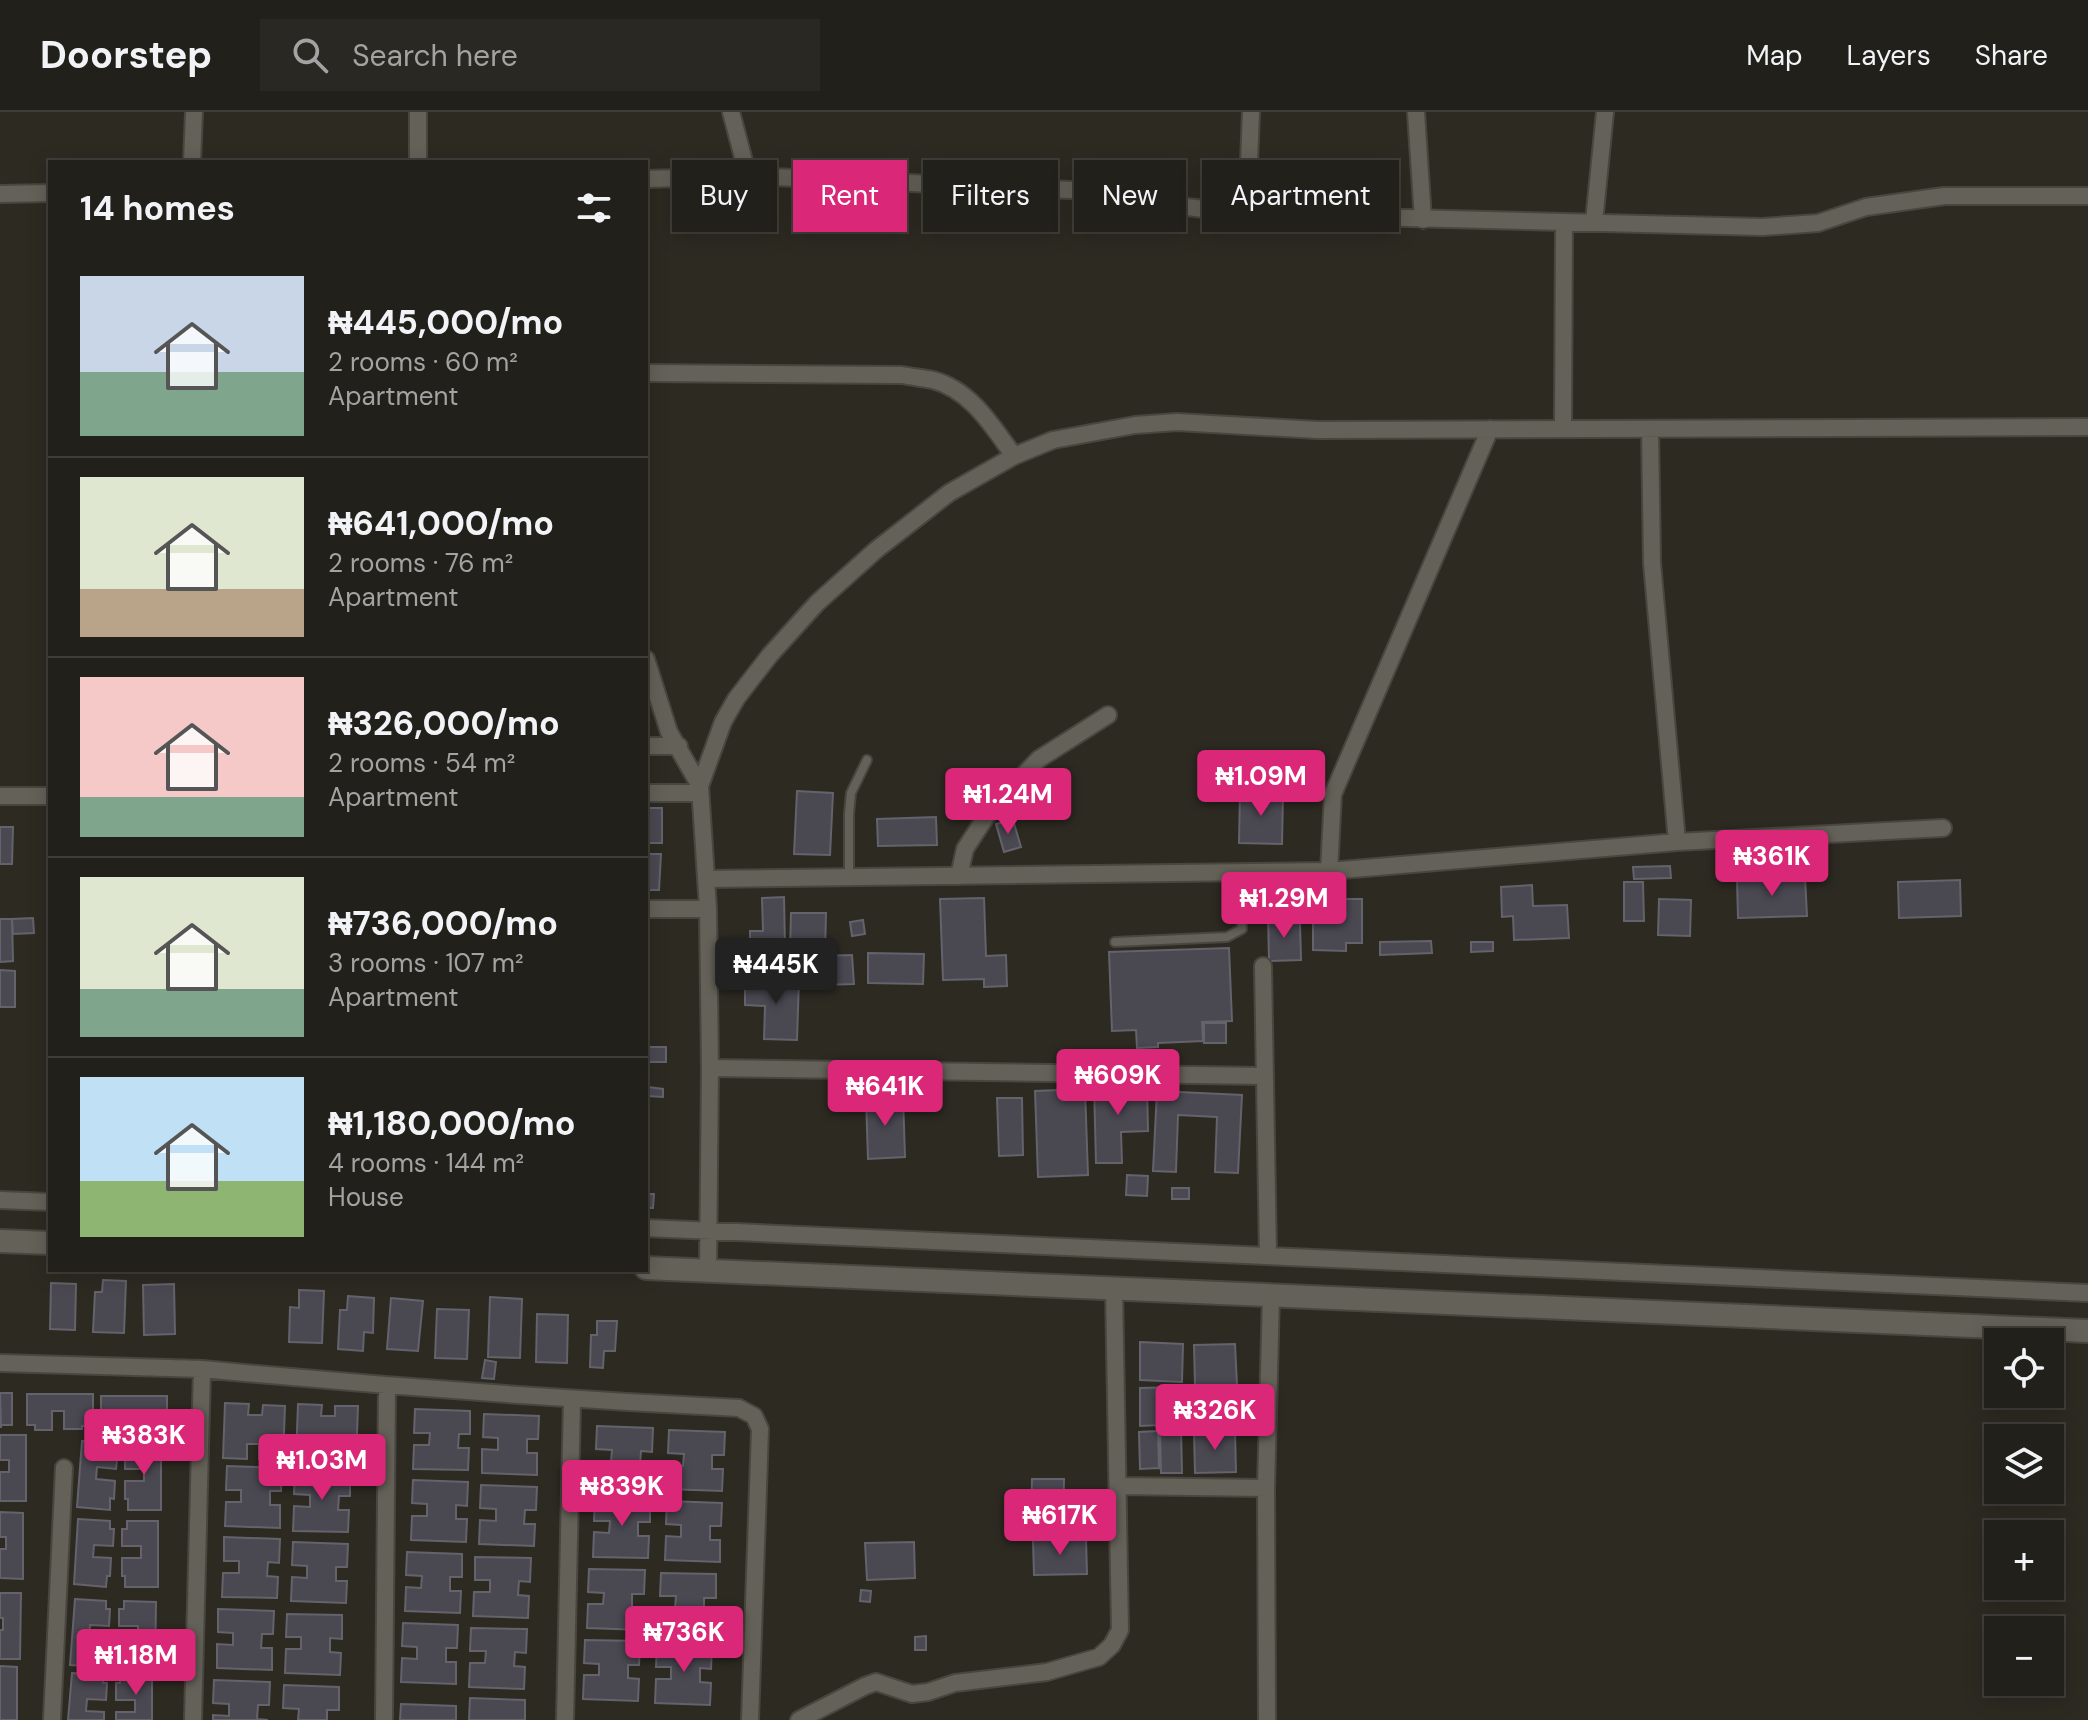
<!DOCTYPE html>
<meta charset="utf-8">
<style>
body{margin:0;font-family:"DM Sans",sans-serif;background:#2a2823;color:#f1f3f6;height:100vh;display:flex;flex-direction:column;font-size:30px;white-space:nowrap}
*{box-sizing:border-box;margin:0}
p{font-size:26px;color:#a2a3a2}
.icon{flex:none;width:44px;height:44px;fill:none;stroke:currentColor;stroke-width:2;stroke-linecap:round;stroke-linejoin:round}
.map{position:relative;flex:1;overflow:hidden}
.panel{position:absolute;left:48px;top:48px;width:600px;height:1112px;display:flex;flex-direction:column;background:#22201a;border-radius:0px;box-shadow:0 4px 20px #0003,0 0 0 2px #3f3e39}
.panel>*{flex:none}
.banner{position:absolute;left:672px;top:48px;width:760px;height:72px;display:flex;gap:16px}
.fabs{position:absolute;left:1984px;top:1216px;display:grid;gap:16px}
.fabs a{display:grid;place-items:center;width:80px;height:80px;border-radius:0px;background:#22201a;box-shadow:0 4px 20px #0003,0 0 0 2px #3f3e39;font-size:40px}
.price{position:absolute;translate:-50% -68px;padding:0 18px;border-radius:8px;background:#db2777;color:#fff;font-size:26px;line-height:52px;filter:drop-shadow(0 2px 4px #0008)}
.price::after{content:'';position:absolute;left:50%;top:48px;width:24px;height:18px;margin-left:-12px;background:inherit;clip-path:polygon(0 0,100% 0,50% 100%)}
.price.on{background:#222;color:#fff}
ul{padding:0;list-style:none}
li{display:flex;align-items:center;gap:24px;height:200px;padding:0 32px}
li+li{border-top:2px solid #3f3e39}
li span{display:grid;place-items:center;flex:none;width:224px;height:160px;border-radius:0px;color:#555}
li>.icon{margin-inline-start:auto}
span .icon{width:96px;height:96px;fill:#fffc;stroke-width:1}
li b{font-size:34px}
h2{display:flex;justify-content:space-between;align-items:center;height:96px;padding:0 32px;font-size:34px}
.chip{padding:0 28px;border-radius:0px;background:#22201a;box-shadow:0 4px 20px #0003,0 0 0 2px #3f3e39;font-size:28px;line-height:72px}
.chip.on{background:#db2777;color:#fff}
header{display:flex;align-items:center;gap:48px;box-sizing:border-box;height:112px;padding:0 40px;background:#22201a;border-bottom:2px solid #3f3e39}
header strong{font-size:38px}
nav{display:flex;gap:44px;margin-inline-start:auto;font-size:28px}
.search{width:560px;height:72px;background:#2a2823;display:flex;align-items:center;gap:20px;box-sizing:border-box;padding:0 28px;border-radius:0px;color:#a2a3a2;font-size:30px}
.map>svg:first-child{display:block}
.building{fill:#4a4851;stroke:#64626b;stroke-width:2}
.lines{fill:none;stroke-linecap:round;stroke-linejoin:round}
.service-casing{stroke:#494640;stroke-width:12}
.minor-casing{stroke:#494640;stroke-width:20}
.secondary-casing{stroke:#494640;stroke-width:26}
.service{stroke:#646158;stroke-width:8}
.minor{stroke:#646158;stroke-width:16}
.secondary{stroke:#646158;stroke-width:22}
</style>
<header>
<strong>Doorstep</strong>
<div class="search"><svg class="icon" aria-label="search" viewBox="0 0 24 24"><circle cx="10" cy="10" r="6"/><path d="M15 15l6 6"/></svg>Search here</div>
<nav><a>Map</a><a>Layers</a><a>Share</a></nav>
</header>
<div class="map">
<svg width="2088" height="1608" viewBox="0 0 2088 1608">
<rect width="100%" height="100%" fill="#2d2a22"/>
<path class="building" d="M797,679L833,681L830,743L794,742Z
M1240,680L1283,681L1282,732L1239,731Z
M646,696H662V731H646Z
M936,705L937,733L878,734L877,707Z
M1013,708L1021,735L1004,740L996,712Z
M0,715H13L12,752H0Z
M646,742H661L659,778H646Z
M1804,744L1805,760L1772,761V746Z
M1729,751H1744L1743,763L1729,762Z
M1670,754L1671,766L1634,767L1633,755Z
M1805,765L1807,804L1738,806L1737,768Z
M1960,768L1961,804L1899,806L1898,770Z
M1624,770H1643L1644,809H1624Z
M1532,773L1533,794L1567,793L1569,826L1514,828L1513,804L1502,805L1501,775Z
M784,785L785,836L750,837V819H763L762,786Z
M984,786L986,844L1006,843L1007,874L984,875V867L943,868L940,787Z
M1313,787H1362V831H1346V839L1313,838Z
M1659,787L1691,788L1690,824L1658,823Z
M791,801H826L825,841L790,840Z
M1268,801H1280L1281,812L1300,811L1301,848L1269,849Z
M33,806L34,821L13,822L12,807Z
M0,807H12L13,849L0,850Z
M863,808L865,822L852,824L850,810Z
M1431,829L1432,841L1380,843V830Z
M1471,830H1493V839L1471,840Z
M1229,836L1232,909L1202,910L1203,929L1158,931V935L1137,936L1136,918L1112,919L1109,840Z
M868,841L924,842L923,872L868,871Z
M852,843L854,872L820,873L819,844Z
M0,858L15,859V895H0Z
M745,866L799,868L797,928L764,927L765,894L745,893Z
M1204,911H1226V931H1204Z
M648,935H666V950H649Z
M1147,971L1148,1019L1121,1020L1122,1051H1096L1094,973Z
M860,972L862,985L849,986L847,974Z
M648,975L663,977V985L647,984Z
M1085,977L1088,1063L1038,1065L1035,979Z
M1157,979L1242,983L1238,1061L1215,1060L1217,1005L1178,1003L1176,1060L1153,1059Z
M903,985L905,1045L868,1047L866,986Z
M997,986H1022L1023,1043L999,1044Z
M1127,1063L1148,1064L1147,1084L1126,1083Z
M1172,1076H1189V1087H1172Z
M646,1082H654L653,1096H646Z
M103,1168L126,1169L124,1221L93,1220L95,1180H102Z
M51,1171L76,1172L75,1218L50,1217Z
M174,1172L175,1222L144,1223L143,1173Z
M299,1178L324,1179L322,1231L289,1230L290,1195L299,1196Z
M348,1184L374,1186L373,1221L364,1220L363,1239L338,1237L340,1198H347Z
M490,1185L522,1187L520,1246L488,1245Z
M391,1186L423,1189L418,1239L387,1237Z
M437,1197L469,1198L467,1247L435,1246Z
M537,1202L568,1203L567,1251L536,1250Z
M597,1209H617L615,1239H604L603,1256L590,1255L591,1223H597Z
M1140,1230L1183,1232L1182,1270L1140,1268Z
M1235,1232L1237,1273L1195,1274L1194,1233Z
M485,1248L496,1250L494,1267L482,1266Z
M1181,1275L1183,1312L1140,1314V1276Z
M1195,1276L1236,1278L1235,1318L1194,1317Z
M0,1281H12V1313H1V1316Z
M27,1282H93V1314H82V1317H64V1299H52V1318H35V1313H27Z
M101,1284H167V1316H156V1319H138V1301H126V1320H109V1315H101Z
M225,1291L249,1292L248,1303H262L263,1293L285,1294L283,1348L259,1347V1332H247V1347L223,1346Z
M298,1292L322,1293L321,1304H335V1294H358L356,1349L332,1348V1333L320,1332L319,1348L296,1347Z
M415,1297L470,1299V1322H459L458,1336H469L468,1358L413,1357L414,1333H429L430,1321H414Z
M484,1302L539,1304L538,1327H527V1341H537V1363L482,1361V1337L498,1338V1326L483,1325Z
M597,1314L653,1316L652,1340L641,1339L640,1353H651L650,1375L596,1373V1349L611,1350L612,1338L596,1337Z
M1181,1317L1182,1361H1161L1160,1318Z
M669,1318L725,1320L724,1343H712V1357H723L722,1379L667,1377L668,1353L683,1354L684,1342L668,1341Z
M1158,1319L1159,1356L1140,1357L1139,1320Z
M1235,1320L1236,1360L1195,1361L1194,1321Z
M0,1323H26V1389H0V1360H9V1348H0Z
M82,1329L114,1332L113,1340H118L116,1357L97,1355L96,1367L115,1369L114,1387L110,1386V1398L77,1395Z
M130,1332H161V1398H128V1387H125V1369H144V1357H125V1340H129Z
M227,1354L282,1356L281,1379H270V1393H280V1416L225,1414L226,1390H241V1378H226Z
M295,1359L350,1361V1384H339L338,1398H349L348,1420L293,1419L294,1394L310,1395V1383L294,1382Z
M1032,1367H1064L1063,1410H1031Z
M413,1368L468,1370L467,1394L456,1393V1407H467L466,1430L411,1428L412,1404H427V1392L412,1391Z
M481,1373L537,1375L536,1398H525L524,1412H535L534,1434L479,1432L480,1408L496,1409V1397L480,1396Z
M595,1385L650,1387V1410H638V1424H649L648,1446L593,1445L594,1420L609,1421L610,1409H594Z
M667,1389L722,1391L721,1414H710V1428H720V1450L665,1448L666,1424L681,1425V1413L666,1412Z
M0,1400L23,1401V1467L0,1466V1437H6V1425H0Z
M78,1407L110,1409V1417H114L113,1434L94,1433L93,1445L111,1446L110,1464H107L106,1475L74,1472Z
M127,1409H158V1475H125V1464H122V1446H141V1434H122V1417H127Z
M224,1425L280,1427L279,1451L268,1450L267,1464L278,1465L277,1486L222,1485L223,1461H239V1449H224Z
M1086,1427L1087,1462L1034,1463L1033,1428Z
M293,1430L348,1432L347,1455H336V1469H347L346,1491L291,1489L292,1465L307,1466V1454L292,1453Z
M914,1430L915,1466L867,1468L865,1431Z
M407,1440L462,1442V1465H450V1479H461L460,1501L405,1499L406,1475L421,1476L422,1464L406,1463Z
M475,1445L531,1446L530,1470L519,1469L518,1483L529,1484L528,1506L473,1504L474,1480H490V1468H475Z
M589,1457L645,1458L644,1482H632V1495L643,1496L642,1518L587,1516L588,1492H603L604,1481L588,1480Z
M661,1461L716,1462V1486H704V1499L715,1500L714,1522L659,1520L660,1496H675L676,1484H660Z
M861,1478L871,1479L870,1490L860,1489Z
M0,1481H21L20,1547H0V1518H3V1506H0Z
M75,1487L106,1489V1497H110L109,1514L90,1513L89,1525L107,1526L106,1544H103L102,1555L70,1553Z
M124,1489L156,1490L155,1556L122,1555V1544H119V1526H138V1514H119V1497H124Z
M218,1497L274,1499L273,1522H262L261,1536H272V1558L217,1556V1532L233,1533V1521L218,1520Z
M287,1502L342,1503V1527L330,1526V1540L341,1541L340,1563L285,1561L286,1537H301V1525H286Z
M403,1511L458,1513L457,1536H446V1550H456V1572L401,1570L402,1546L417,1547V1535L402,1534Z
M471,1516L527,1517L526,1541L515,1540L514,1554L525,1555L524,1577L469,1575L470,1551H485L486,1539H470Z
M926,1524V1538H915V1525Z
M585,1528L640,1529L639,1553H628V1566L639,1567L638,1589L583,1587L584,1563H599V1552L584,1551Z
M657,1532L712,1533L711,1557L700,1556V1570L711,1571L710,1593L655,1591L656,1567H671V1555H656Z
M0,1554L17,1555V1608H0Z
M72,1561L104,1563L103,1571H107L106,1588L87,1587L86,1599L104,1600V1608H68Z
M120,1563L152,1564V1608H116V1600H135V1588H116V1571H120Z
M214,1568L270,1570L269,1593H258L257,1607L268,1608H213V1603L229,1604V1592L213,1591Z
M284,1573L339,1575V1598H327V1608H298L299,1597L283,1596Z
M470,1586L525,1588V1608H469Z
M401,1592L456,1594V1608H400Z"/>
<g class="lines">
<defs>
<path id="service" d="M849,765V702L851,681L867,648
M1115,830L1227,825L1242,817L1241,760"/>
<path id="minor" d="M731,0L748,64
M1416,0L1423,108
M192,50L194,0
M418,50V0
M646,67L748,64L1094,79L1170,93L1247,102L1762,115L1818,111L1866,95L1944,84H2088
M0,82L50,81
M1247,102L1251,0
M1594,110L1605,0
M646,261L902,263C912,265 923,266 933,268C971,278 993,315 1014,344
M1563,317L1564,111
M1650,317L1652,451L1677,730
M646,547L669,620L700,674
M646,634H679
M646,681H700
M0,684H50
M1329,759L1333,682L1490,317
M959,764L965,737L991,697L1039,647L1108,603
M707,767L1329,759L1677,730L1943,716
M646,797H708
M1263,854L1268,1144
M710,956L1265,964
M0,1088L50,1090
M646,1116L2088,1181
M708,1159L710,956L708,797L700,674L723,610L736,587L770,543L817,491L876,438L949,381L1014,344L1053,328L1135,313L1177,310L1318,318L2088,315
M0,1251L202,1257
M1119,1374L1266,1376
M52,1608L64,1356
M193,1608L202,1257C381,1274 560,1287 739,1296L754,1304L760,1317L750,1608
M384,1608L387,1274
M565,1608L572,1288
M799,1608L865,1574L876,1570L912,1582L928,1580L955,1571L1047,1560L1099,1545L1112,1533L1120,1518L1114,1176
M1267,1608L1266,1376L1271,1183"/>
<path id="secondary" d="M0,1129L50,1131
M646,1156L2088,1219"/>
</defs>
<use href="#service" class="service-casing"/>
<use href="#minor" class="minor-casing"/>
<use href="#secondary" class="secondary-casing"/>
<use href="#service" class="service"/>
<use href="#minor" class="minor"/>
<use href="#secondary" class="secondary"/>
</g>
</svg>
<div class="fabs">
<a><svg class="icon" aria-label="locate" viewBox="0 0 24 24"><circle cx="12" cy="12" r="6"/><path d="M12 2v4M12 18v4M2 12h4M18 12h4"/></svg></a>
<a><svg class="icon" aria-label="layers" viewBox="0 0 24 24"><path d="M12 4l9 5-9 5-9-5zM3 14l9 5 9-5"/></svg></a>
<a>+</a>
<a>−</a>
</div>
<b class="price" style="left:1261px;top:706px">₦1.09M</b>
<b class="price" style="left:1008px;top:724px">₦1.24M</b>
<b class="price" style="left:1772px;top:786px">₦361K</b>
<b class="price" style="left:1284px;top:828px">₦1.29M</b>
<b class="price on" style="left:776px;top:894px">₦445K</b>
<b class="price" style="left:1118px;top:1005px">₦609K</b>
<b class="price" style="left:885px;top:1016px">₦641K</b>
<b class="price" style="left:1215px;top:1340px">₦326K</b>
<b class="price" style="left:144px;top:1365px">₦383K</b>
<b class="price" style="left:322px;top:1390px">₦1.03M</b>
<b class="price" style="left:622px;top:1416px">₦839K</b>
<b class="price" style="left:1060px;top:1445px">₦617K</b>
<b class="price" style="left:684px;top:1562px">₦736K</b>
<b class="price" style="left:136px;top:1585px">₦1.18M</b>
<div class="banner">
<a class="chip">Buy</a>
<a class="chip on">Rent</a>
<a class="chip">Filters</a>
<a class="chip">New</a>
<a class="chip">Apartment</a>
</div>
<section class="panel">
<h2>14 homes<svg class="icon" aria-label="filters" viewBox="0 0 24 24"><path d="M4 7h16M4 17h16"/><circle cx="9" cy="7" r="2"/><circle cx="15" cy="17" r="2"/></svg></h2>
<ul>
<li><span style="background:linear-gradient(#c9d6e8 60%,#7fa58c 0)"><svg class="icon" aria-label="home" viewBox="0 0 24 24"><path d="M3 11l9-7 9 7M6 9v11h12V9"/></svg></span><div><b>₦445,000/mo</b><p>2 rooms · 60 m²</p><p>Apartment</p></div></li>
<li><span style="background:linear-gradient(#dfe7d0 70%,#b9a48a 0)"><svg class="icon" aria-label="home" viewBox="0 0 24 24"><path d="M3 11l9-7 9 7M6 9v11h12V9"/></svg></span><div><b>₦641,000/mo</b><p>2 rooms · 76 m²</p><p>Apartment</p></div></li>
<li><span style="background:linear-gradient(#f6c9c9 75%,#7fa58c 0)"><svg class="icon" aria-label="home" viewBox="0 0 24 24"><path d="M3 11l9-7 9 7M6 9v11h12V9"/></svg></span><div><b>₦326,000/mo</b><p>2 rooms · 54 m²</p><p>Apartment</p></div></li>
<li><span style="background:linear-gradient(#dfe7d0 70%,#7fa58c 0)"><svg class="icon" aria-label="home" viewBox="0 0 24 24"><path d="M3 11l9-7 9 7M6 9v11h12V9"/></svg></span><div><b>₦736,000/mo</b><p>3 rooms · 107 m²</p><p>Apartment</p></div></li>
<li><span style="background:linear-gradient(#bfe0f5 65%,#8fb573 0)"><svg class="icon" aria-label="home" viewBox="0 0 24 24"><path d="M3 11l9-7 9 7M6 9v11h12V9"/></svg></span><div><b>₦1,180,000/mo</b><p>4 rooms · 144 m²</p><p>House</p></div></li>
</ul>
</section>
</div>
